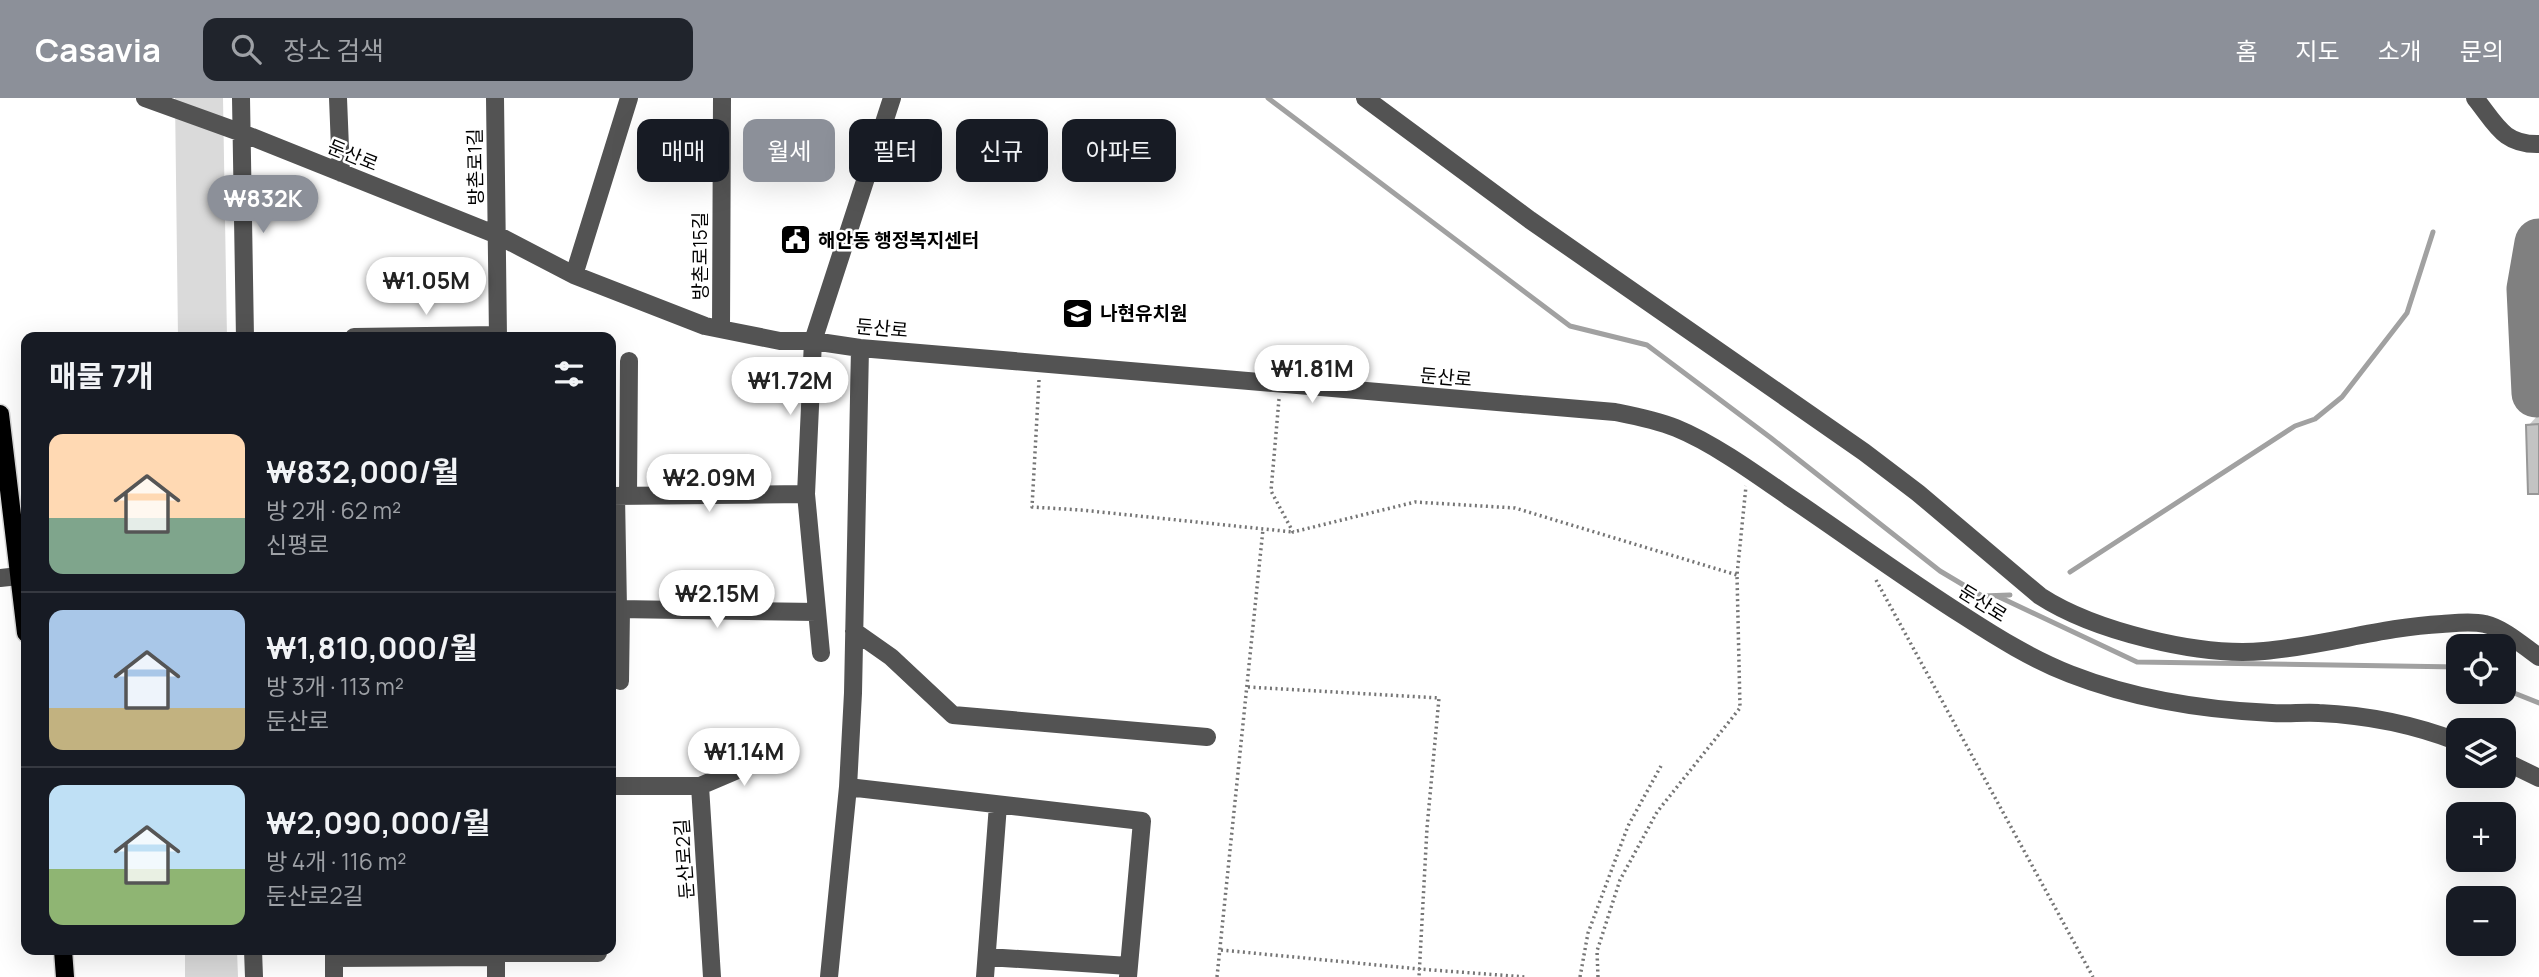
<!DOCTYPE html>
<html lang="ko">
<meta charset="utf-8">
<style>
body{margin:0;font-family:Manrope,"Noto Sans KR",sans-serif;background:#20242c;color:#f1f3f6;height:100vh;display:flex;flex-direction:column;font-size:26px;white-space:nowrap}
*{box-sizing:border-box;margin:0}
p{font-size:23px;color:#9ea1a6}
.icon{flex:none;width:38px;height:38px;fill:none;stroke:currentColor;stroke-width:2;stroke-linecap:round;stroke-linejoin:round}
.map{position:relative;flex:1;overflow:hidden}
.details{position:absolute;left:21px;top:234px;width:595px;height:623px;display:flex;flex-direction:column;background:#171b24;border-radius:14px;box-shadow:0 7px 28px #0002}
.details>*{flex:none}
.banner{position:absolute;left:637px;top:21px;width:665px;height:63px;display:flex;gap:14px}
.buttons{position:absolute;left:2446px;top:536px;display:grid;gap:14px}
.buttons a{display:grid;place-items:center;width:70px;height:70px;border-radius:14px;background:#171b24;box-shadow:0 7px 28px #0002;font-size:35px}
.price{position:absolute;translate:-50% -60px;padding:0 16px;border-radius:24px;background:#fff;color:#222;font-size:23px;line-height:46px;filter:drop-shadow(0 2px 4px #0008)}
.price::after{content:'';position:absolute;left:50%;top:42px;width:21px;height:16px;margin-left:-10px;background:inherit;clip-path:polygon(0 0,100% 0,50% 100%)}
.price.active{background:#8c9099;color:#fff}
ul{padding:0;list-style:none}
li{display:flex;align-items:center;gap:21px;height:175px;padding:0 28px}
li+li{border-top:2px solid #363941}
li span{display:grid;place-items:center;flex:none;width:196px;height:140px;border-radius:14px;color:#555}
li>.icon{margin-inline-start:auto}
span .icon{width:84px;height:84px;fill:#fffc;stroke-width:1}
li b{font-size:30px}
h2{display:flex;justify-content:space-between;align-items:center;height:84px;padding:0 28px;font-size:30px}
.tag{padding:0 24px;border-radius:14px;background:#171b24;box-shadow:0 7px 28px #0002;font-size:24px;line-height:63px}
.tag.active{background:#8c9099;color:#fff}
header{display:flex;align-items:center;gap:42px;box-sizing:border-box;height:98px;padding:0 35px;background:#8c9099;color:#fff}
header strong{font-size:33px}
nav{display:flex;gap:38px;margin-inline-start:auto;font-size:24px}
.search{width:490px;height:63px;background:#20242c;display:flex;align-items:center;gap:18px;box-sizing:border-box;padding:0 24px;border-radius:14px;color:#9ea1a6;font-size:26px}
.map>svg:first-child{display:block}
.green{fill:#dadada}
.shadow{fill:#0003}
.lines{fill:none;stroke-linecap:round;stroke-linejoin:round}
.stream{stroke:#a1a1a1;stroke-width:5}
.taxiway{stroke:#808080;stroke-width:49}
.building{fill:#c3c3c3;stroke:#979797;stroke-width:2}
.major-casing{stroke:#dbdbdb;stroke-width:21}
.path{stroke:#757575;stroke-width:3.5;stroke-dasharray:2 3.5;stroke-linecap:butt}
.minor{stroke:#535353;stroke-width:18}
.major{stroke:#000;stroke-width:18}
.labels{text-anchor:middle;stroke-width:5;stroke-linejoin:round;paint-order:stroke}
.street-label{font-size:19px;fill:#000;stroke:#fff}
.poi-label{font-size:19px;font-weight:bold;fill:#000;stroke:#fff;text-anchor:start}
</style>
<header>
<strong>Casavia</strong>
<div class="search"><svg class="icon" aria-label="search" viewBox="0 0 24 24"><circle cx="10" cy="10" r="6"/><path d="M15 15l6 6"/></svg>장소 검색</div>
<nav><a>홈</a><a>지도</a><a>소개</a><a>문의</a></nav>
</header>
<div class="map">
<svg width="2539" height="879" viewBox="0 0 2539 879">
<rect width="100%" height="100%" fill="#fff"/>
<path class="green" d="M175,0H223L227,240H178Z
M185,852H237L238,879H185Z"/>
<path class="shadow" d="M2539,316V394L2528,328Z"/>
<g class="lines">
<path class="stream" d="M1268,0L1570,228L1647,247L1771,340L1940,473L1982,498L2010,497
M2070,474L2295,328L2315,321L2342,299L2407,215L2433,134
M1997,498L2137,564L2459,569
M2504,591L2539,605"/>
<path class="taxiway" d="M2536,295L2531,191L2539,145"/>
</g>
<path class="building" d="M2539,326V396H2528L2526,327Z"/>
<g class="lines">
<defs>
<path id="major" d="M0,316L26,535
M63,852L65,879"/>
</defs>
<use href="#major" class="major-casing"/>
<path class="path" d="M1039,282L1032,409L1081,412L1293,434
M1279,301L1271,393L1293,434L1415,404L1515,410L1737,477
M1876,482L2093,879
M1248,589L1439,600L1427,730L1419,879
M1221,852L1419,871L1526,879
M1217,879L1263,431
M1580,879L1588,835L1628,728L1661,668
M1598,879L1597,853L1620,782L1657,714L1740,610L1737,477L1746,388"/>
<path class="minor" d="M145,0L242,35L497,137L574,177L705,228L780,243H813L860,250L1615,314C1635,318 1656,322 1676,330C1713,345 1756,376 1789,399C1847,438 1904,480 1964,518C1998,540 2032,561 2070,576C2134,601 2204,612 2272,615C2288,616 2304,614 2319,615C2366,617 2415,627 2459,644
M241,0L245,240
M338,0L341,75
M495,0L498,240
M1365,0L1530,122L1864,354L1918,395L2040,498C2094,533 2199,559 2264,553C2324,548 2382,529 2442,526C2456,525 2471,523 2485,526C2505,531 2522,547 2539,559
M2475,0C2496,26 2503,47 2539,46
M574,177L629,0
M721,231L722,0
M354,239L498,237
M611,398L806,396
M628,398L629,263
M0,480L19,478
M611,511H618L616,398
M618,511L817,514
M854,533L891,559L953,617L1207,639
M821,555L806,396L813,243L892,0
M620,583L621,511
M2504,663L2539,680
M611,688H700L773,657
M700,688L712,879
M848,689L1142,723L1128,879
M253,852L254,879
M334,852V879
M496,852V879
M496,855H598
M987,859L1129,868
M334,860L496,859
M829,879L848,689L853,595L860,250
M985,879L998,707"/>
<use href="#major" class="major"/>
</g>
<defs>
<symbol id="civic-square" viewBox="-11 -11 22 22"><rect x="-9" y="-9" width="18" height="18" rx="4" fill="#000" stroke="#fff"/><path d="M-.6-6.5H3V-4.5H.6V-3L4-1V1h2V6H-6V1h2V-1L-.6-3ZM-1.2 2.5V6h2.4V2.5Z" fill="#fff"/></symbol>
<symbol id="school-square" viewBox="-11 -11 22 22"><rect x="-9" y="-9" width="18" height="18" rx="4" fill="#000" stroke="#fff"/><path d="M0-5L7-2L0 1L-7-2ZM-4 1L0 2.5L4 1V4Q0 6-4 4Z" fill="#fff"/></symbol>
</defs>
<g fill-rule="evenodd">
<use href="#civic-square" x="778" y="124" width="35" height="35"/>
<use href="#school-square" x="1060" y="198" width="35" height="35"/>
</g>
<g class="labels">
<g class="street-label">
<text transform="translate(353 57) rotate(22)" y="7">둔산로</text>
<text transform="translate(475 69) rotate(-91)" y="7">방촌로1길</text>
<text transform="translate(700 158) rotate(-90)" y="7">방촌로15길</text>
<text transform="translate(882 230) rotate(5)" y="7">둔산로</text>
<text transform="translate(1446 279) rotate(5)" y="7">둔산로</text>
<text transform="translate(1983 505) rotate(32)" y="7">둔산로</text>
<text transform="translate(684 761) rotate(-94)" y="7">둔산로2길</text>
</g>
<g class="poi-label">
<text x="818" y="149">해안동 행정복지센터</text>
<text x="1100" y="222">나현유치원</text>
</g>
</g>
</svg>
<div class="buttons">
<a><svg class="icon" aria-label="locate" viewBox="0 0 24 24"><circle cx="12" cy="12" r="6"/><path d="M12 2v4M12 18v4M2 12h4M18 12h4"/></svg></a>
<a><svg class="icon" aria-label="layers" viewBox="0 0 24 24"><path d="M12 4l9 5-9 5-9-5zM3 14l9 5 9-5"/></svg></a>
<a>+</a>
<a>−</a>
</div>
<b class="price active" style="left:263px;top:137px">₩832K</b>
<b class="price" style="left:426px;top:219px">₩1.05M</b>
<b class="price" style="left:1312px;top:307px">₩1.81M</b>
<b class="price" style="left:790px;top:319px">₩1.72M</b>
<b class="price" style="left:709px;top:416px">₩2.09M</b>
<b class="price" style="left:717px;top:532px">₩2.15M</b>
<b class="price" style="left:744px;top:690px">₩1.14M</b>
<div class="banner">
<a class="tag">매매</a>
<a class="tag active">월세</a>
<a class="tag">필터</a>
<a class="tag">신규</a>
<a class="tag">아파트</a>
</div>
<section class="details">
<h2>매물 7개<svg class="icon" aria-label="filters" viewBox="0 0 24 24"><path d="M4 7h16M4 17h16"/><circle cx="9" cy="7" r="2"/><circle cx="15" cy="17" r="2"/></svg></h2>
<ul>
<li><span style="background:linear-gradient(#ffd9b3 60%,#7fa58c 0)"><svg class="icon" aria-label="home" viewBox="0 0 24 24"><path d="M3 11l9-7 9 7M6 9v11h12V9"/></svg></span><div><b>₩832,000/월</b><p>방 2개 · 62 m²</p><p>신평로</p></div></li>
<li><span style="background:linear-gradient(#a9c7e8 70%,#c2b280 0)"><svg class="icon" aria-label="home" viewBox="0 0 24 24"><path d="M3 11l9-7 9 7M6 9v11h12V9"/></svg></span><div><b>₩1,810,000/월</b><p>방 3개 · 113 m²</p><p>둔산로</p></div></li>
<li><span style="background:linear-gradient(#bfe0f5 60%,#8fb573 0)"><svg class="icon" aria-label="home" viewBox="0 0 24 24"><path d="M3 11l9-7 9 7M6 9v11h12V9"/></svg></span><div><b>₩2,090,000/월</b><p>방 4개 · 116 m²</p><p>둔산로2길</p></div></li>
</ul>
</section>
</div>
